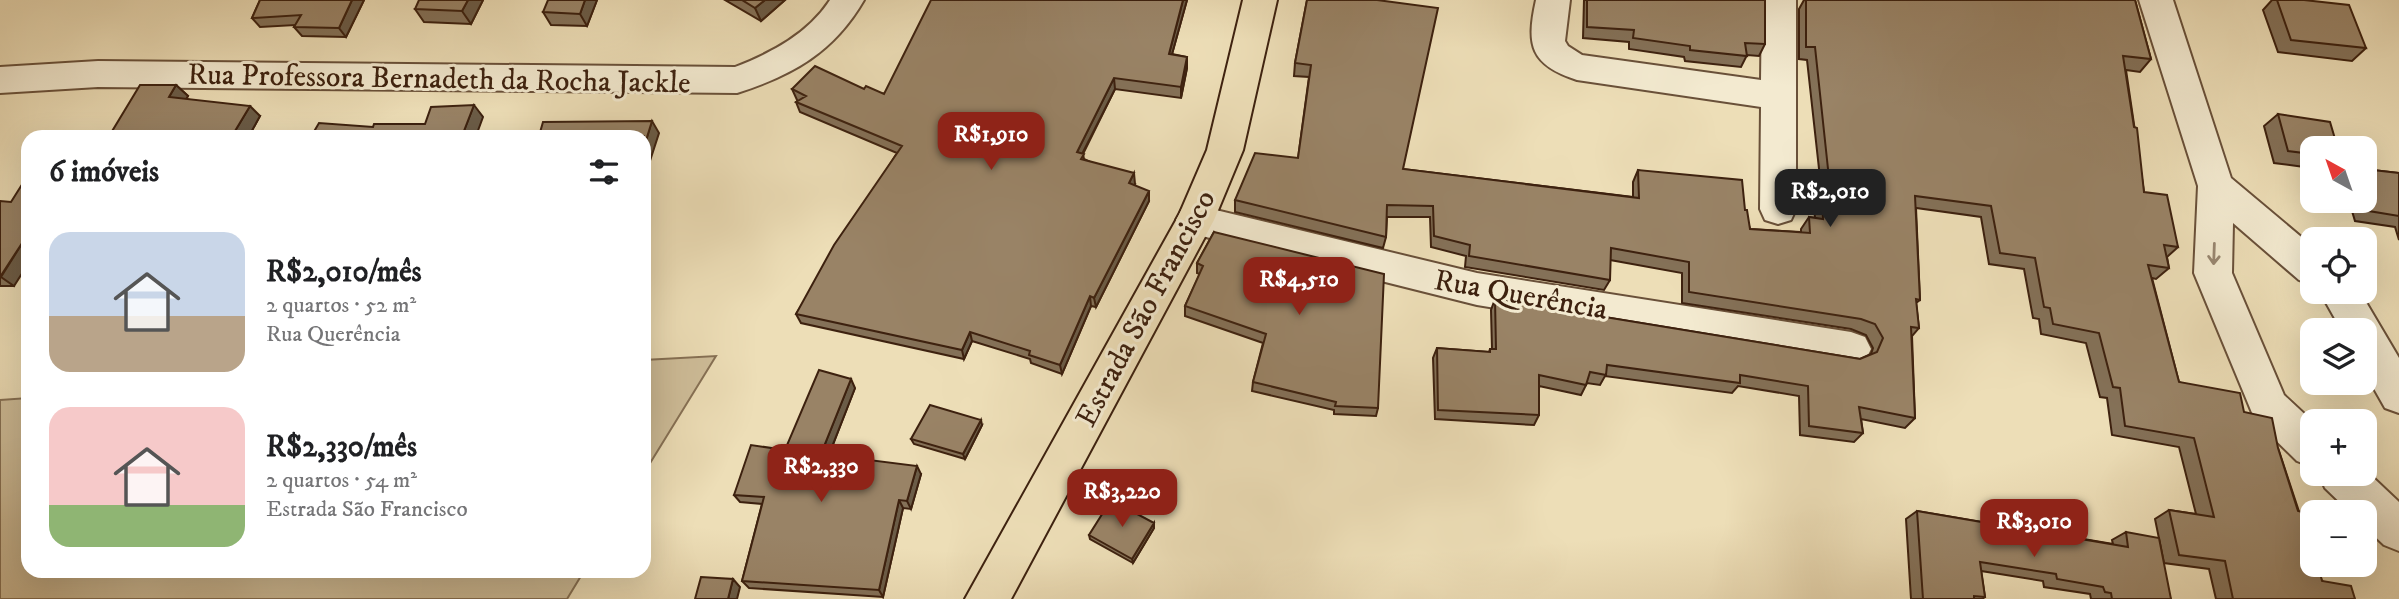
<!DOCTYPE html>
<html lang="pt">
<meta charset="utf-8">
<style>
body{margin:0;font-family:"IM FELL DW Pica",serif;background:#f2f2f2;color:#202124;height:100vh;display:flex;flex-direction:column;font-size:26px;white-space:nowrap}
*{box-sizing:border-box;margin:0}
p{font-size:23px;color:#757577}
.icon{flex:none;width:38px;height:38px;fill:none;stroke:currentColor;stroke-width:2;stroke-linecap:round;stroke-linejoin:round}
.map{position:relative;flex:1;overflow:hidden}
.details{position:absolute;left:21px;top:130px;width:630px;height:448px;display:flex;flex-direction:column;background:#fff;border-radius:21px;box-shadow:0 7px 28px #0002}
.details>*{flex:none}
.needle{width:46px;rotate:320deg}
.controls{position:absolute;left:2300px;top:136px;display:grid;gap:14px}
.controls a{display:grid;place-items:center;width:77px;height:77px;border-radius:14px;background:#fff;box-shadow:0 7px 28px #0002;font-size:35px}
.price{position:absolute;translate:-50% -60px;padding:0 16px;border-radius:14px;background:#8f2418;color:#fff;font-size:23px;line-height:46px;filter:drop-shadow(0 2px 4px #0008)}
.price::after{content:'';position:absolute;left:50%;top:42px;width:21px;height:16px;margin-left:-10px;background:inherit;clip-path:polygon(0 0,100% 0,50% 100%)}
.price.active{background:#222;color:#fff}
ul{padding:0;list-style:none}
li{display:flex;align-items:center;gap:21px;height:175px;padding:0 28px}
li span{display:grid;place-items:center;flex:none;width:196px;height:140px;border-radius:21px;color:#555}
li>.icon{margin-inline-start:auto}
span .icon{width:84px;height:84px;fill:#fffc;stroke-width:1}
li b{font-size:30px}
h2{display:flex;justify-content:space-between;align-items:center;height:84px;padding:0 28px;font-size:30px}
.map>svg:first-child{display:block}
.green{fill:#cfbe9a;stroke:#867054;stroke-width:2}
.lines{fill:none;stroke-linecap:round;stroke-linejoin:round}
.minor-casing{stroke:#695039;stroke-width:4}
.major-casing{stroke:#3d210f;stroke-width:4}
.minor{fill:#f3ead0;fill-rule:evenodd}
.major{fill:#eddeb7;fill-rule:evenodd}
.wall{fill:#847158;stroke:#3d210f;stroke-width:2}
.shaded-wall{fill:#6b5c47;stroke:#3d210f;stroke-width:2}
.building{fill:#998366;stroke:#3d210f;stroke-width:2}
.oneway{stroke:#988670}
.labels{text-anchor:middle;stroke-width:6;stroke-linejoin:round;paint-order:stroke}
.street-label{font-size:30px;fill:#3d210f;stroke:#f3ead0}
</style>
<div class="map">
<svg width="2399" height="599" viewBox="0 0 2399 599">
<rect width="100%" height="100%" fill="#eddeb7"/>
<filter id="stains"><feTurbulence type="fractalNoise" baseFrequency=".00286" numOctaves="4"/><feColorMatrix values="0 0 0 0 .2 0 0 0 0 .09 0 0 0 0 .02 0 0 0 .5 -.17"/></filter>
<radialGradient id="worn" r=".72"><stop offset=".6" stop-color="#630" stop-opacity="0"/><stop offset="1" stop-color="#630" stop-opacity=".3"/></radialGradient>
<path class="green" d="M716,356L644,473V360Z
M28,398V570L584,571L567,599H0V400Z"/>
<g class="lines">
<defs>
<path id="minor" d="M830,0H864C834,52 793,75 737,93L98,87L0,93V67L98,61L735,67C771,53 808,34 830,0Z
M1536,0H1570L1565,41L1568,46L1582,55L1761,80L1762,0H1796V209L1791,220L1778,224L1765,220L1760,209L1761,107L1577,80C1530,65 1526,45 1536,0Z
M2139,0H2173L2231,178L2312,246V285L2299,280L2233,223L2232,273L2284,395L2313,422L2312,467L2297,461L2255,420L2194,273L2198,186Z
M1195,205L1477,273L1851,332L1865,337L1871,349L1865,361L1851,366L1477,305L1182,231L1176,220L1182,209Z
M2320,292H2360L2399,358V413L2385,408L2364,371V331H2342Z
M2364,469L2399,502V551L2384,545L2364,526V513H2351L2325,488L2319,474H2364Z"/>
<path id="major" d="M1243,0H1277L1243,150L1214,220L1011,599H965L1179,215L1207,150Z"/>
</defs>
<use href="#minor" class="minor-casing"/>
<use href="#major" class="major-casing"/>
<use href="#minor" class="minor"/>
<use href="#major" class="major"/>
</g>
<path class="wall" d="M260,0H364L346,37L302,36L294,27L295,25L260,27L252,18Z
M483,0L471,24L424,22L415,9Z
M597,0L587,26L551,25L543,12Z
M725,0H785L761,21Z
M1187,0L1172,54L1187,57V68L1181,98L1115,89L1083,154L1084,159L1135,184L1134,185L1149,201L1096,307L1091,306L1062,374L1031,363L1030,359L972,341L964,359L801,323L796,314L897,153L800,112L796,102L798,101L797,100L792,89H864L884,94Z
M1307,0L1403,169L1633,197V182L1638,170L1745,210L1750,229L1801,232V229L1809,217L1815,218L1814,207L1822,196L1807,60L1799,59V9L1804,0H2135L2151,59L2140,72L2126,70L2144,192L2178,247L2167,257L2169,268L2156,279L2152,278L2179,382L2244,412L2278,448L2322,581L2355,599H2216L2209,569L2164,563L2155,519L2169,510L2196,514L2179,447L2112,435L2107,398L2100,397L2086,343L2041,334L2039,319L2033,318L2024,269L1989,264L1981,217L1916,208L1920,300L1916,303L1919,328L1912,336L1915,418L1905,428L1861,419L1863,433L1854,442L1800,435L1799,396L1738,386L1732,393L1605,376L1600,385L1587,383L1581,395L1539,386V415L1534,425L1435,419L1433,358L1437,348L1489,352L1490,349H1492L1491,310L1495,299L1860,359L1871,354L1873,348L1866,335L1851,329L1682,303V273L1610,260V280L1604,290L1465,267L1466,256L1431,247L1430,217H1387L1386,237L1383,248L1235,212V200L1298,158L1309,77L1294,76L1295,63Z
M1584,0H1765V44L1759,56L1747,55L1741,67L1685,61L1684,57L1629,49V42L1583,38Z
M2272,0H2304L2366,48L2352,61L2278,52L2263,10Z
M176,85L188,96L186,99L260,116L249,136H115L111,133Z
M2278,114L2312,149V168L2274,163L2264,126Z
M2364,169L2399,173V240L2395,227L2355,221L2349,201H2364Z
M0,201L14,286H0Z
M1214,232L1378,408L1376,416L1334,414V410L1252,391L1253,382L1263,343L1185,316V306L1200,274L1197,273V263Z
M855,388L829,455L921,474L911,509L903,508L883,597L749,588L742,581L762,504L740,502L734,495Z
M982,425L965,459L914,444L911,439Z
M1917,511L2113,544L2112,540L2126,532L2171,599H2091L2090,594L2044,587L2043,581L1981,571L1985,597L1982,599H1911L1906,519Z
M1154,523V528L1133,563L1090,539L1089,535Z"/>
<path class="shaded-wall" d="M352,0H364L346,37L339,28Z
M468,0H483L471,24L462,11Z
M585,0H597L587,26L580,14Z
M765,0H785L761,21L755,8Z
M1183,0H1187L1169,65V54Z
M1187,57V68L1181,98V87Z
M1114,78L1115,89L1078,162L1077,152Z
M176,85L188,96L181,108L169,97Z
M474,105L483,117L476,136H462Z
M250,106L260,116L249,136H232Z
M652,121L659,133L647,170L644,165V147Z
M1134,173L1135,184L1130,193L1129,183Z
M1149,191V201L1096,307L1094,298Z
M28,234V264L14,286L1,277Z
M1090,296L1091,306L1062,374L1060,365Z
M970,332L972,341L964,359L962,350Z
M851,379L855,388L826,462L821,454Z
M981,420L982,425L965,459L963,454Z
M917,466L921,474L911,509L907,501Z
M899,500L903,508L883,597L879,590Z
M1154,523V528L1133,563L1132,559Z
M733,579L740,587L737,599H728Z"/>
<path class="building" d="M260,0H352L339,28L294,27L301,15L252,18Z
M419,0H468L462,11L415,9Z
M548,0H585L580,14L543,12Z
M742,0H765L755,8Z
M931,0H1183L1169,54L1187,57L1181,87L1114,78L1077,152L1084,154L1081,159L1134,173L1129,183L1149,191L1094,298L1090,296L1060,365L1029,355L1030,351L970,332L962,350L796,314L834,245L902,146L796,102L806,96L792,89L815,66L864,89L866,86L884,94Z
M1307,0H1377L1438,8L1403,169L1639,198L1638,170L1742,180L1745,210H1747L1750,229L1810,233L1809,217L1823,219L1822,196L1831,197L1815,47H1806V0H2135L2151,59L2123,56L2134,127L2137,128L2144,192L2167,195L2178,247L2164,245L2169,268L2148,265L2179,382L2240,393L2244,412L2272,418L2278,448L2298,511L2302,512L2307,526L2312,544V565H2318L2322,581L2351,586L2355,599H2233L2225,561L2179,555L2169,510L2214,517L2194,438L2125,426L2120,388L2113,387L2099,333L2053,324L2050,308L2044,307L2035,258L2000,253L1991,206L1915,196L1920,300L1916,299L1919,328L1911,327L1915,418L1859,407L1863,433L1809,426L1808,386L1740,375V383L1607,365L1606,375L1590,372L1586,385L1539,375V415L1438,410L1437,348L1490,352V349H1496L1495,299L1860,359L1877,352L1883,338L1875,324L1861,319L1689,292V262L1611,248L1610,280L1469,256L1470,245L1434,236L1433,206L1387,205L1386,237L1235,200L1255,153L1298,158L1311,65L1295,63Z
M1587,0H1765V44L1745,43L1747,56L1690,50V46L1633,38L1634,30L1587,27Z
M2277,0H2304L2349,5L2366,48L2291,40Z
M140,85H176L169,97L250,106L232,136H144L111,133Z
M474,105L462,136H302L303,135H312L319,123L373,127L374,124H425L431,107Z
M2278,114L2330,122L2338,149H2312V154L2288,151Z
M652,121L644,147V136H539L543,122Z
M2364,169L2399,173V216L2369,211L2364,196Z
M28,175V234L0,277V201L11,202Z
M1214,232L1384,274L1378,408L1335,406L1336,402L1253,382L1266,334L1185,306L1203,266L1197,263Z
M819,370L851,379L821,454L917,466L907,501L899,500L879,590L742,581L764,497L734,495L751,445L785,450Z
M930,405L981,420L963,454L911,439Z
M1111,500L1154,523L1132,559L1089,535Z
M1917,511L2128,547L2126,532L2159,538L2171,599H2112L2111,593L2105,592L2103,587L2057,579L2056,574L1980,562L1985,597L1974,596V599H1923Z
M701,577L733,579L728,599H695Z"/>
<defs><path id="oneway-shaft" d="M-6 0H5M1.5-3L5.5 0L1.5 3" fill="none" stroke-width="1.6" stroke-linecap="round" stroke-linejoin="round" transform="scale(1.75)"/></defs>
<use class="oneway" href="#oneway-shaft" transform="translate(2214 254) rotate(92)"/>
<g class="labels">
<g class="street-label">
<text transform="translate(439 78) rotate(1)" y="10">Rua Professora Bernadeth da Rocha Jackle</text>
<text transform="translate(1521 294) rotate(10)" y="10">Rua Querência</text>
<text transform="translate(1145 308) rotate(-62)" y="10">Estrada São Francisco</text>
</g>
</g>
<rect width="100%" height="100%" filter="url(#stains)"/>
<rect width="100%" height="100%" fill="url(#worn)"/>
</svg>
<div class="controls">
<a><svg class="needle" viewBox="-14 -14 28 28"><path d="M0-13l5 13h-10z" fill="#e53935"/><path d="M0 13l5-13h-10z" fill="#757577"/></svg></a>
<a><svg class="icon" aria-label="locate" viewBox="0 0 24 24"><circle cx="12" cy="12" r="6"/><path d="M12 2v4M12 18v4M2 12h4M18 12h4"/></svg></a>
<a><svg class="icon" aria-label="layers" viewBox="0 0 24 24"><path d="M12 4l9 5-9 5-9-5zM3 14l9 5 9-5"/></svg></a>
<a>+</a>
<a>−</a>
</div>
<b class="price" style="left:991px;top:172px">R$1,910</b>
<b class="price active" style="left:1830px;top:229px">R$2,010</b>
<b class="price" style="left:1299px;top:317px">R$4,510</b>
<b class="price" style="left:821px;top:504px">R$2,330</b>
<b class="price" style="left:1122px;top:529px">R$3,220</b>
<b class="price" style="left:2034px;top:559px">R$3,010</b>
<section class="details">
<h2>6 imóveis<svg class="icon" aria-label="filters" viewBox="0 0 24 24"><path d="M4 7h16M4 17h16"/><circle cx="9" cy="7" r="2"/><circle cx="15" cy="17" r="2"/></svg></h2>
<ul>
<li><span style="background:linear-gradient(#c9d6e8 60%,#b9a48a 0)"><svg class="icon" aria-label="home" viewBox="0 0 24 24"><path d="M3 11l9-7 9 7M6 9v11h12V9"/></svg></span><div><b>R$2,010/mês</b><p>2 quartos · 52 m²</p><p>Rua Querência</p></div></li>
<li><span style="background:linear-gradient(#f6c9c9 70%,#8fb573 0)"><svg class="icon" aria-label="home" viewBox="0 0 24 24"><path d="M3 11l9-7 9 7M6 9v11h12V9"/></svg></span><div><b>R$2,330/mês</b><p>2 quartos · 54 m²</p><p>Estrada São Francisco</p></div></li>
</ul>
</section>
</div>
